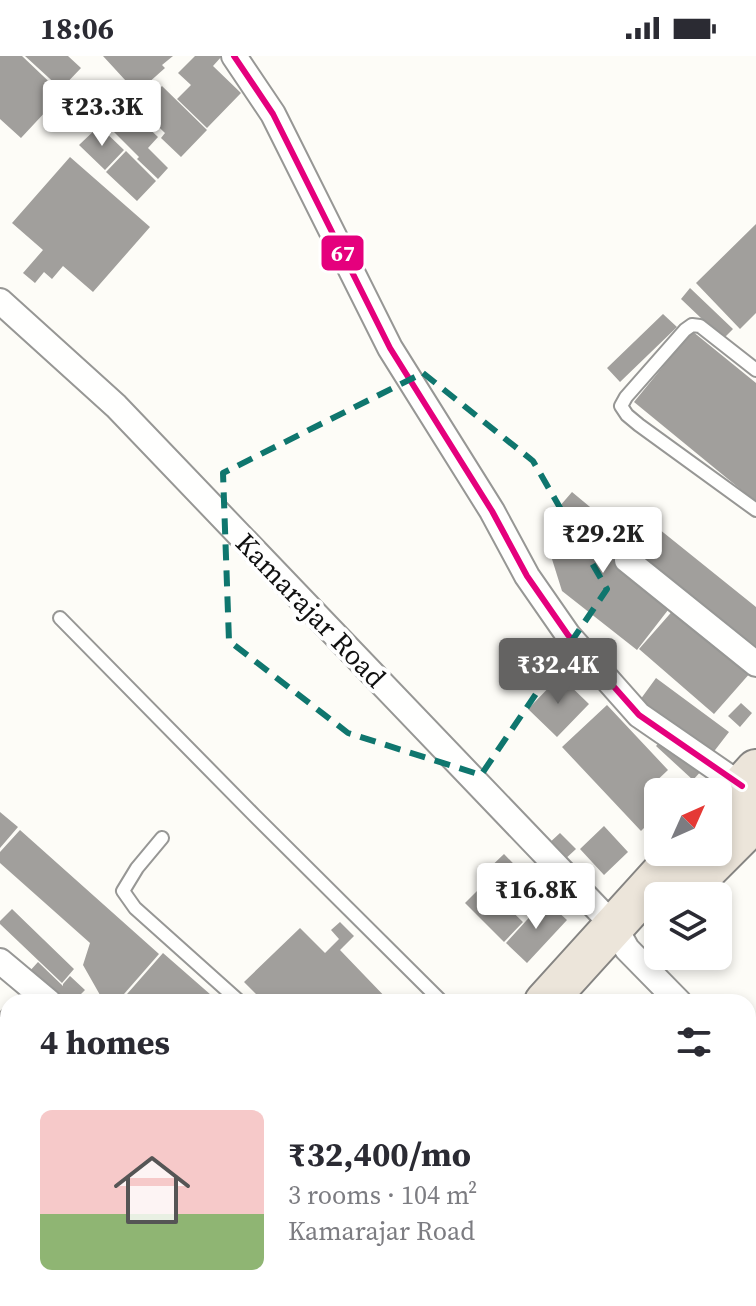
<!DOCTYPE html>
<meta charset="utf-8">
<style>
body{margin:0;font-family:"Source Serif 4",serif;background:#f2f2f3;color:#2b2b33;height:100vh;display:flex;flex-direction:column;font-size:30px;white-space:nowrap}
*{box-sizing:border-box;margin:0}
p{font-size:26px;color:#7c7c81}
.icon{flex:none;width:44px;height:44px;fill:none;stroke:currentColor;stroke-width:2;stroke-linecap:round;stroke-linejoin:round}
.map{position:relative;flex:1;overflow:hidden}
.details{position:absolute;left:0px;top:938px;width:756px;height:312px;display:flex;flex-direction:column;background:#fff;border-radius:24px 24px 0 0;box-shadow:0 4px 12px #0003}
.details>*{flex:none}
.needle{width:52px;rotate:45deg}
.tools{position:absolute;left:644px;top:722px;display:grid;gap:16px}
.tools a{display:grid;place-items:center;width:88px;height:88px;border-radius:12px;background:#fff;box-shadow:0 4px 12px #0003;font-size:40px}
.price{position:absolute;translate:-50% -68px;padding:0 18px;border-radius:8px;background:#fff;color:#222;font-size:26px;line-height:52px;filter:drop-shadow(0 2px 4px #0008)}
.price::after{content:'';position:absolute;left:50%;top:48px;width:24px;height:18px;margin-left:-12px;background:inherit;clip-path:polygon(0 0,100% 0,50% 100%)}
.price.selected{background:#646362;color:#fff}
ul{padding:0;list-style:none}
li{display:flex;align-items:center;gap:24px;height:200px;padding:0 40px}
li span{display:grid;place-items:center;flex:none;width:224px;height:160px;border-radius:12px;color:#555}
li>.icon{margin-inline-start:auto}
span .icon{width:96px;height:96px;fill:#fffc;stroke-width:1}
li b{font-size:34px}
h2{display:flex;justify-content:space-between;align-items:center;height:96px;padding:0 40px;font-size:34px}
.status{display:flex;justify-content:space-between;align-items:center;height:56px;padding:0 40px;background:#fff;direction:ltr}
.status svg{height:22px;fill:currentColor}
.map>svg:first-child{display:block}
.building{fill:#a19f9c}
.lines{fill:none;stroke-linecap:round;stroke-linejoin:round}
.service-casing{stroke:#979795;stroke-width:16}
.minor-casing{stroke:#979795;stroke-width:28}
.trunk-casing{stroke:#858482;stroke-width:44}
.service{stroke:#fffffe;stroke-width:12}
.minor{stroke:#fffffe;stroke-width:24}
.trunk{stroke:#ece5da;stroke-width:40}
.bus-1-casing{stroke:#fff;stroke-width:12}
.bus-1{stroke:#e5007d;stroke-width:6}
.marked{fill:none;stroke:#0f766e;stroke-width:6;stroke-dasharray:16 10;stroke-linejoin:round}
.labels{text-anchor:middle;stroke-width:8;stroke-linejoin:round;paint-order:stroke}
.street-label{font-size:28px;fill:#111;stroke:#fff}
.line-badge{stroke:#fff;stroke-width:3}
.badge-label{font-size:22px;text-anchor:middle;font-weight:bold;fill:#fff}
</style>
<div class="status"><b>18:06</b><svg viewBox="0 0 49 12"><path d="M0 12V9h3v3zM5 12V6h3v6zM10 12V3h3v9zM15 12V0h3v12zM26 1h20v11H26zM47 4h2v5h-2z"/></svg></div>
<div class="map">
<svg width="756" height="1250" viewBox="0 0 756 1250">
<rect width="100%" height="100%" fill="#fdfcf7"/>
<path class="building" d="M0,0H22L62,38L21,82L0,63Z
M25,0H68L81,12L61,33Z
M103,0H173L162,9L165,12L137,37Z
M195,0H222L213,10L241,37L207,72L177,43L191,29L178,17Z
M100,26L158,81L148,92L168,112L158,123L137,103L139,101L82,44Z
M162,30L207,74L181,101L161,82L165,77L140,53Z
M99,70L124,94L105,114L79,89Z
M126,95L156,125L137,145L106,116Z
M70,101L150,171L93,236L63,210L52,223L44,216L35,227L23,217L43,194L12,167Z
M756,168V257L740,273L696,227Z
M690,232L733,273L723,283L681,243Z
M663,258L677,271L620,326L607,312Z
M692,275L756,327V446L634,346Z
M572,436L619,475L608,492L675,545L637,594L562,535L546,484L564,468L553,458Z
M659,473L756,551V597L635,504Z
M676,551L751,616L714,658L639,593Z
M560,620L589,648L557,681L528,653Z
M656,622L729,676L712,698L640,644Z
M741,647L752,657L740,671L728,660Z
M607,649L668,714L650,731L658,739V758L641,775L562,691Z
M665,680L702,714L693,724L656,690Z
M0,756L18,771L0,792Z
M604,770L628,796L604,819L580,793Z
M20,774L159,898L117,946H104L83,909L90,887L0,807V796Z
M560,777L576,793L563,805L547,789Z
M504,798L541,836L520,856L483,818Z
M484,828L523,866L504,886L465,847Z
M545,844L567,864L527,907L506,887Z
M12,853L74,913L62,927L0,868V865Z
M340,866L354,880L340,894L390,946H264L244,926L300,872L325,897L339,883L331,874Z
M163,897L219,946H120Z
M38,906L63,930V928L70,920L85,934L73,946H58L28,917Z
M8,947V1011L0,1004V955Z
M748,1063L756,1071V1102L748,1094Z
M0,1068L8,1075V1127L0,1120Z
M8,1224V1242H61L69,1250H4L0,1246V1233Z
M79,1242H123L132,1250H78L75,1247Z
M169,1242H217L210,1250H162Z
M450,1242H495L503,1250H457Z"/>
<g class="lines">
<defs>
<path id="service" d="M756,314L700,270L692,269L685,274L626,341L621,350L627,359L639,369L756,454
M60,562L254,759L442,946
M162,782L137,812L123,835L135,852L240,946
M0,1044L8,1051"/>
<path id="minor" d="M234,0L273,58L390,292L492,455L527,520L568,579L639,659L742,730
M0,245L116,350L614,870L627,893L679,946
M627,504L756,608
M0,905L49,946
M748,1016L756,1024
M748,1174L756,1165
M717,1242L724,1250
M646,1250L654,1242"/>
<path id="trunk" d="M718,756L756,714
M680,840L756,764
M545,946L681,796
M267,1250L274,1242"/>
</defs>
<use href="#service" class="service-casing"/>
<use href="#minor" class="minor-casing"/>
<use href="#trunk" class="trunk-casing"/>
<use href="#service" class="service"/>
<use href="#minor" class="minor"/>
<use href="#trunk" class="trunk"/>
<defs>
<path id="bus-1" d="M234,0L273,58L390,292L492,455L527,520L568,579L639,659L742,730"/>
</defs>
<use href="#bus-1" class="bus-1-casing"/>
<use href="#bus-1" class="bus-1"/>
</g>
<path class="marked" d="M423,317L533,405L607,533L481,719L348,677L229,585L223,417Z"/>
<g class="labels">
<g class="street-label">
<text transform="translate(311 554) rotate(46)" y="10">Kamarajar Road</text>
</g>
</g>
<rect class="line-badge" x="320" y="178" width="45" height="38" rx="8" fill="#e5007d"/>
<g class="badge-label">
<text x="343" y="205">67</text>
</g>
</svg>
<div class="tools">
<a><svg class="needle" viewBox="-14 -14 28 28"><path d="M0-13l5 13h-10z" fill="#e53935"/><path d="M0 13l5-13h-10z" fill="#7c7c81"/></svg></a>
<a><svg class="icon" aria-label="layers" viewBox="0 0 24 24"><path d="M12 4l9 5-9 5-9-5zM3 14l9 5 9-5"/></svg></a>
</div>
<b class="price" style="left:102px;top:92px">₹23.3K</b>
<b class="price" style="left:603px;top:519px">₹29.2K</b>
<b class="price selected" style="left:558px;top:650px">₹32.4K</b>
<b class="price" style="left:536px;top:875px">₹16.8K</b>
<section class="details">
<h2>4 homes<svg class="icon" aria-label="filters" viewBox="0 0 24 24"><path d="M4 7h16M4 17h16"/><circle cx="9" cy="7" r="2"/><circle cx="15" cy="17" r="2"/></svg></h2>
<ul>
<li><span style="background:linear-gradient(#f6c9c9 65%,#8fb573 0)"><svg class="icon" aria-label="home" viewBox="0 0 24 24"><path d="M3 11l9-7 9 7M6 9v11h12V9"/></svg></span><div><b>₹32,400/mo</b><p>3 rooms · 104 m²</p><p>Kamarajar Road</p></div></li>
</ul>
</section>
</div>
